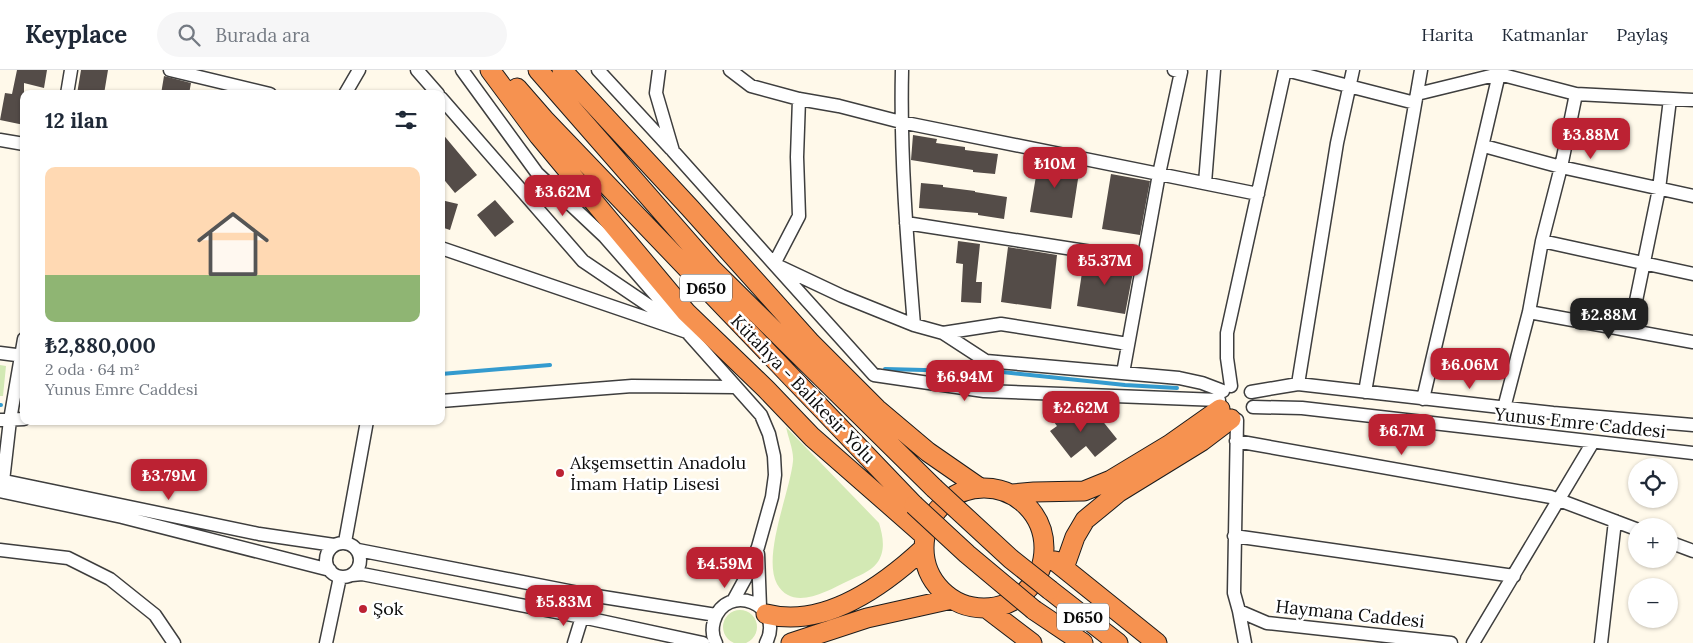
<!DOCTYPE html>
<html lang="tr">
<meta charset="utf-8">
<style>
body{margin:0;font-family:Lora,serif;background:#f6f6f7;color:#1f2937;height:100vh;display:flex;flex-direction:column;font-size:19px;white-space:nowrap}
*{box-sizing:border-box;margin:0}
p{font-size:16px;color:#747a83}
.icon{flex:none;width:28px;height:28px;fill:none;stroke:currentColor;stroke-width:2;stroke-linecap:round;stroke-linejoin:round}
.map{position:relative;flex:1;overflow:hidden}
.drawer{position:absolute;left:20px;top:20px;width:425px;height:335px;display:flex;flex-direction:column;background:#fff;border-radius:10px;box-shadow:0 1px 4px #0004}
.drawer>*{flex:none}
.buttons{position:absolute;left:1628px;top:388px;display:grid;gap:10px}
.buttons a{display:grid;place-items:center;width:50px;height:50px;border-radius:50%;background:#fff;box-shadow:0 1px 4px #0004;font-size:25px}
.price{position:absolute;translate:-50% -42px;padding:0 11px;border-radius:10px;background:#bc2233;color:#fff;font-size:16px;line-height:32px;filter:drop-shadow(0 1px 2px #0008)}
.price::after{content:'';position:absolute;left:50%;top:30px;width:15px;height:11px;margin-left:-8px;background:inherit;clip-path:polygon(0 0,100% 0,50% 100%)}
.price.current{background:#222;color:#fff}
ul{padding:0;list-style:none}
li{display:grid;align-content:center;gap:10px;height:265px;padding:0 25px}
li span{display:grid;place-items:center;height:155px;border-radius:10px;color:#555}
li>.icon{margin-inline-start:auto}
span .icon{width:90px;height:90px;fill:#fffc;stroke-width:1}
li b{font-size:21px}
h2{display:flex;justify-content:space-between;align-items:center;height:60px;padding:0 25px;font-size:21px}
header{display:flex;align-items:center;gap:30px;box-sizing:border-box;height:70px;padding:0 25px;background:#fff;border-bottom:1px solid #e0e1e3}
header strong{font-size:24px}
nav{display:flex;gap:28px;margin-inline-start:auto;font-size:18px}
.search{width:350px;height:45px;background:#f6f6f7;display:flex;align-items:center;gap:12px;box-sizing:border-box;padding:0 18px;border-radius:28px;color:#747a83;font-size:19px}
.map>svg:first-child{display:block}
.green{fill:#d3e9b4}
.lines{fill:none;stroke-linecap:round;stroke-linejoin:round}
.stream{stroke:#349bcf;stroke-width:4}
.building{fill:#544c48}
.minor-casing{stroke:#3e3e3e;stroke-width:15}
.highway-casing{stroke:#1c1c1c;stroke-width:21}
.minor{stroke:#fff;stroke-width:12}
.highway{stroke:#f69250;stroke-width:19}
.highway-bridge-casing{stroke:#1c1c1c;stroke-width:21;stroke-linecap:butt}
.highway-bridge{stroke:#f69250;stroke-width:19}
.poi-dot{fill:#bc2233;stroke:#fff;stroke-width:2}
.labels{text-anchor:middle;stroke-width:5;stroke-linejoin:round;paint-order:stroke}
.shield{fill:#fff;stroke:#545454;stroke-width:1}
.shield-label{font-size:16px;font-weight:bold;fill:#0b0b0b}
.street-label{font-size:18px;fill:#0b0b0b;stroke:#fff}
.poi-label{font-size:18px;fill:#0b0b0b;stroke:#fff;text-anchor:start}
</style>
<header>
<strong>Keyplace</strong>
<div class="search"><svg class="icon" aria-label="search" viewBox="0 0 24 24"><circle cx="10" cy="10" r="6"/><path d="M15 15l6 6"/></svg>Burada ara</div>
<nav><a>Harita</a><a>Katmanlar</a><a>Paylaş</a></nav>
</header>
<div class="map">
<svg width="1693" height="573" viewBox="0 0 1693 573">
<rect width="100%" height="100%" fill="#fff9ea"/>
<path class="green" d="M0,295L6,296L3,326H0Z
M786,357L879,453C883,466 886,481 877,493C870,502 858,506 848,511C827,521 793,542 777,514C762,486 790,422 793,391C794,381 788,367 786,357Z
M723 557a17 17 0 1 1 34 0a17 17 0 1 1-34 0Z"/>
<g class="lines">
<path class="stream" d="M885,299L1002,302L1125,315L1177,318
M441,304L550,295
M0,335H1"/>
</g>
<path class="building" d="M17,0H47L44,18L24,13V55L0,50L5,23L12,24Z
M81,0H108L104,24H77Z
M164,6L191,13L189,24H161Z
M441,62L477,105L455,123L441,106Z
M913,65L937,69L936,73L965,77V80L998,84L995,104L973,102V100L911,90Z
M1039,88L1080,96L1072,148L1030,142Z
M1111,104L1150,111L1140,165L1102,159Z
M921,113L943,115V117L975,121V122L1007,127L1004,149L978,145V143L919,138Z
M441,130L458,134L450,160L441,157Z
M495,130L514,152L495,167L477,145Z
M958,171L980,174L976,212H982L981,233L961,232L963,194L956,193Z
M1008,177L1057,185L1051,239L1001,232Z
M1084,189L1134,197L1125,244L1077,236Z
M1066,334L1084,355L1097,344L1117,369L1095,387L1086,376L1071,388L1050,361L1057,356L1050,347Z"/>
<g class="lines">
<defs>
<path id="minor" d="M170,0L270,24
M417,0L438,24
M462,0L537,103L605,167L687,261
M598,0L671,79
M659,0L656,23L673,81L774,194L842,226L914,255L943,263L986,291L1179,308L1202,313L1223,321
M730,0L751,16L799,29L839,36L901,52L1258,124
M902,0C900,85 907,170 914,255
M1286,0L1415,33
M1501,0L1499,4L1576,24L1693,30
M67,24L71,0
M345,24L359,0
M1417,24L1499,4L1423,329
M441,28L583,191L673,252
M799,29L797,87L799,146L774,194L874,305L984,321L1219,330
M0,70L24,74
M1484,76L1561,97L1693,126
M1205,113L1214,0
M906,153L1143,190
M1542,171L1693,204
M441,178L687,262L761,345L769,364L774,386L775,405L772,427L758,477L745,509L733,531
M1529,242L1693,272
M1630,260L1659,119L1670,29
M943,263L1001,254L1128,274
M0,283L24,286
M1123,303L1159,104L1181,2L1174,0
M1298,314L1337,73L1353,0
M1231,316L1227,288V263L1285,0
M984,321L986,291
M1251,322L1298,314L1553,343L1693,355
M1365,322L1421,0
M441,331L632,316L735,317
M1253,337L1302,338L1693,383
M1504,338L1529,242L1542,171L1561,97L1576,24
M0,350L24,349
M1237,350L1234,523L1239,541L1267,553L1451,573
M1236,371L1551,427L1636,459
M0,410L259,464L334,475
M0,416L3,411L10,350L24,269
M0,421L122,447L330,500
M1234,466L1514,506
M345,472L367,351
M1669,472L1693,481
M326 490a17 17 0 1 1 34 0a17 17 0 1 1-34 0Z
M0,480L68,488L110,509L155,545L174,573
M358,480L584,524L716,545
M758,484L760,537
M352,505L362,504L582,547L703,573
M1239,541L1245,573
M326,573L340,507
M574,573L582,547
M716,573C712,566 712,558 714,551C726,511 786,534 766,573
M1473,573L1593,372
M1601,573L1615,451"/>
<path id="highway" d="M490,0L539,66L686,242L766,319L812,367L925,466
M538,0L712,199L934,418
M562,0L690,138L811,273L877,339L928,382L980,418
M517,18L544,49L914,435
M924 478a60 60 0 1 1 120 0a60 60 0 1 1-120 0Z
M1012,424L1034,422L1084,421L1111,410L1169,375L1220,339
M1055,491L1157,573
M1064,498L1075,467L1085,450L1119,422L1202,371L1231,349
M1050,520L1118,573
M986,538L1032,573
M1034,540L1083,573
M766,544C824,559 883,516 923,479
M791,573L867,548L952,529"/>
</defs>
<use href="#minor" class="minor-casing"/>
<use href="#highway" class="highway-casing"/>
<use href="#minor" class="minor"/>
<use href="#highway" class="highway"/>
<defs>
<path id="highway-bridge" d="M934,418L1011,489L1050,520
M914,435L967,484L1034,540"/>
</defs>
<use href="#highway-bridge" class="highway-bridge-casing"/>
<use href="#highway-bridge" class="highway-bridge"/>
</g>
<g class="poi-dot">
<circle cx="560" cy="403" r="5"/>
<circle cx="363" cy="539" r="5"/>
</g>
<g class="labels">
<g class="shield">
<rect x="680" y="204.5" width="52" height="27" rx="4"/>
<rect x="1057" y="533.5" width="52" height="27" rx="4"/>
</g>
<g class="shield-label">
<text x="706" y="224">D650</text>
<text x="1083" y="553">D650</text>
</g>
<g class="street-label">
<text transform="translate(803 319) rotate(46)" y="6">Kütahya - Balıkesir Yolu</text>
<text transform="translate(1580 353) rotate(6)" y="6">Yunus Emre Caddesi</text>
<text transform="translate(1350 544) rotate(6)" y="6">Haymana Caddesi</text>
</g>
<g class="poi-label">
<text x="570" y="399">Akşemsettin Anadolu<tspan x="570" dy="21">İmam Hatip Lisesi</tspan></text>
<text x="373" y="545">Şok</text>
</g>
</g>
</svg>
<div class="buttons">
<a><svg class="icon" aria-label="locate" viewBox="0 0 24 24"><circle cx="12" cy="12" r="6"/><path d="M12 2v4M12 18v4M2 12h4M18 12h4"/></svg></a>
<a>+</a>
<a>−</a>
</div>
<b class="price" style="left:1591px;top:90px">₺3.88M</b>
<b class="price" style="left:1055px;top:119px">₺10M</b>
<b class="price" style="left:563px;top:147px">₺3.62M</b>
<b class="price" style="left:1105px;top:216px">₺5.37M</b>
<b class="price current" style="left:1609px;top:270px">₺2.88M</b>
<b class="price" style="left:1470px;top:320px">₺6.06M</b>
<b class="price" style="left:965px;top:332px">₺6.94M</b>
<b class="price" style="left:1081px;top:363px">₺2.62M</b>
<b class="price" style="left:1402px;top:386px">₺6.7M</b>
<b class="price" style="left:169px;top:431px">₺3.79M</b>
<b class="price" style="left:725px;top:519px">₺4.59M</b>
<b class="price" style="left:564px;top:557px">₺5.83M</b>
<section class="drawer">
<h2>12 ilan<svg class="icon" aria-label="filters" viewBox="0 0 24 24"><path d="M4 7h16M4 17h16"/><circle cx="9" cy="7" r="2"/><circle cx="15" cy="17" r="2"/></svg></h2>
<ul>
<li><span style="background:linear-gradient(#ffd9b3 70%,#8fb573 0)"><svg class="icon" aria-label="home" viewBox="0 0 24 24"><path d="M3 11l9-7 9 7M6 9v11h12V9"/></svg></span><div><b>₺2,880,000</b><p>2 oda · 64 m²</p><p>Yunus Emre Caddesi</p></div></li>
</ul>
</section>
</div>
